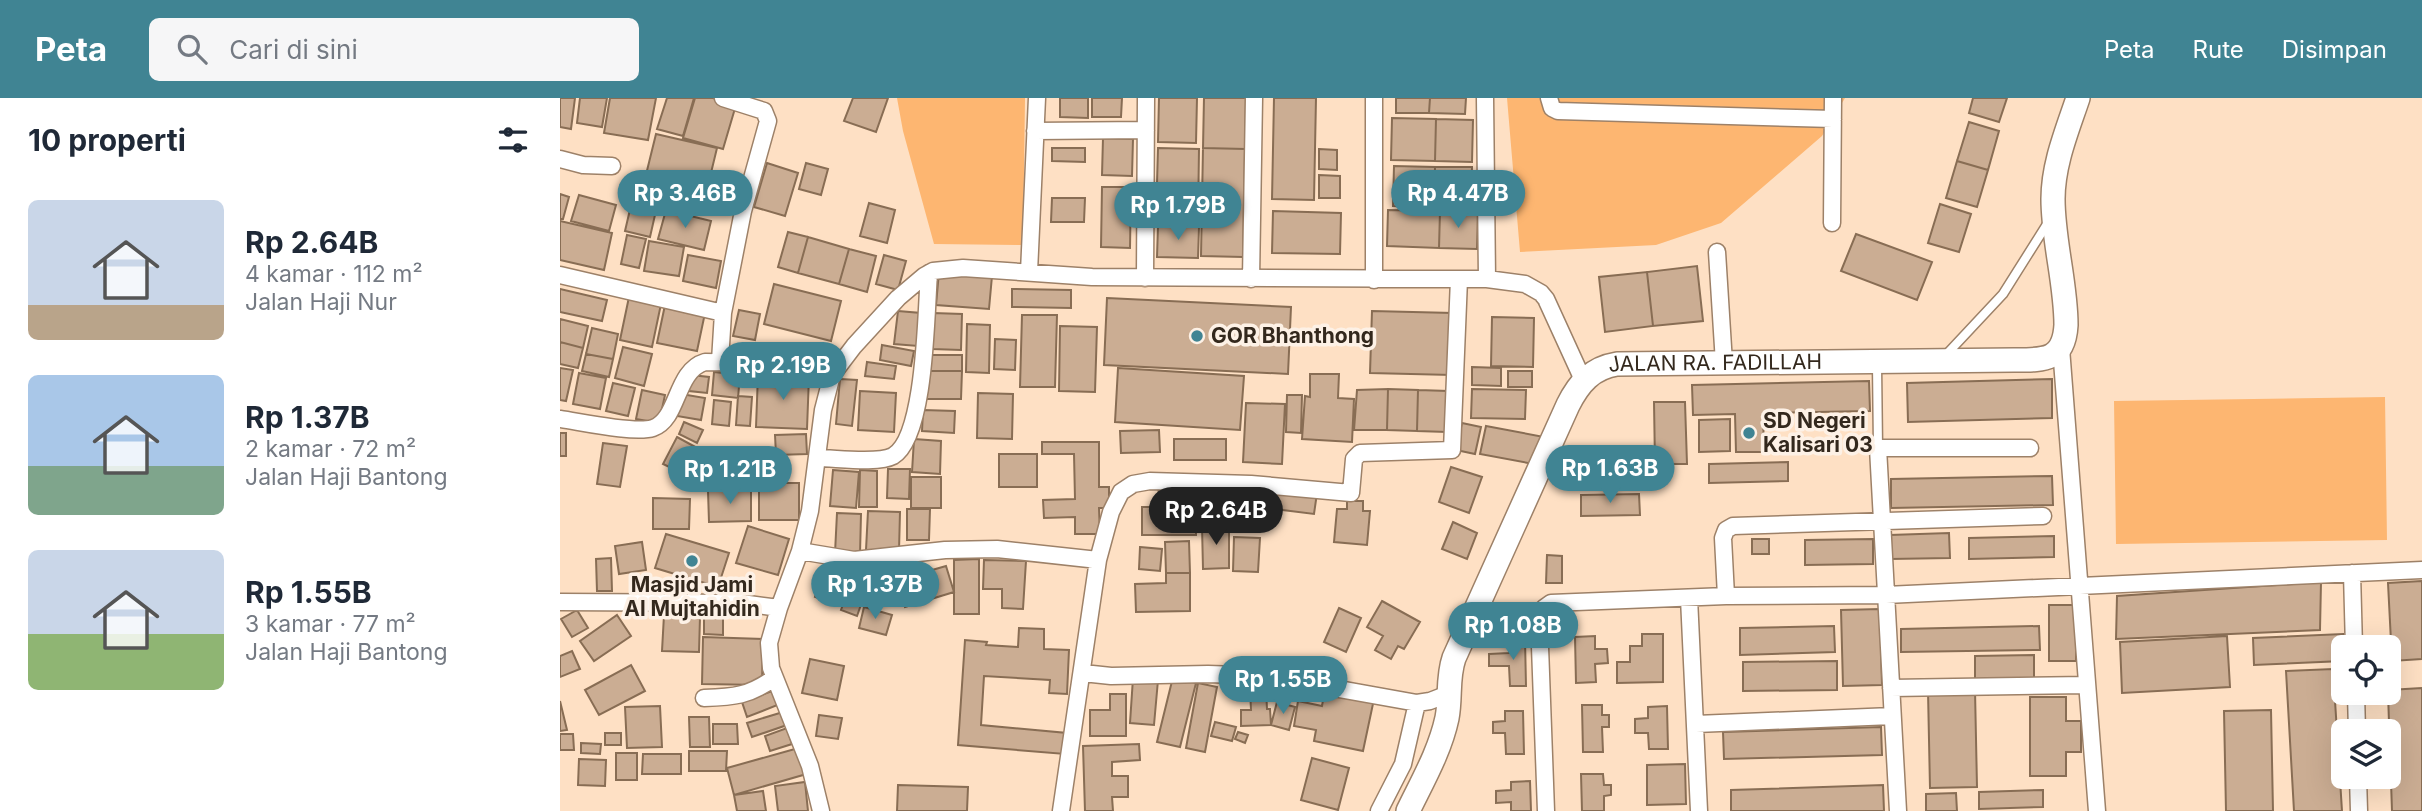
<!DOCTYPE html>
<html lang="id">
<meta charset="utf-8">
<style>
body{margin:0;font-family:Inter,sans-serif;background:#f6f6f7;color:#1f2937;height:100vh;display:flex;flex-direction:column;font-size:26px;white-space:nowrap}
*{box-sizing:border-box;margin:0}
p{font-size:23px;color:#747a83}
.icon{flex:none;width:38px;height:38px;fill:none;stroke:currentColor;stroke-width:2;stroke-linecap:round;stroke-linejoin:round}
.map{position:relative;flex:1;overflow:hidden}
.side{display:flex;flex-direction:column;background:#fff;width:560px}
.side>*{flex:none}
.tools{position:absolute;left:1771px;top:537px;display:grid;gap:14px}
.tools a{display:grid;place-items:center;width:70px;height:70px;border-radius:10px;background:#fff;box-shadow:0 7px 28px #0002;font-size:35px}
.price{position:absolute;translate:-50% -60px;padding:0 16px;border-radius:24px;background:#408493;color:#fff;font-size:23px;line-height:46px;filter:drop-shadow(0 2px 4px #0008)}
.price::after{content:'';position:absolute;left:50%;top:42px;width:21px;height:16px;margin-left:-10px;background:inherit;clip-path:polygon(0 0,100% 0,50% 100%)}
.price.on{background:#222;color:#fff}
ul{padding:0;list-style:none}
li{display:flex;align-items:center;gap:21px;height:175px;padding:0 28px}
li span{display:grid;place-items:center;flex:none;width:196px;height:140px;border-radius:10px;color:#555}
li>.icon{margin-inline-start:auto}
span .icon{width:84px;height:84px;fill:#fffc;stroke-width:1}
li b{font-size:30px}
h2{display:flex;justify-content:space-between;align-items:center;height:84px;padding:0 28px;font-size:30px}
header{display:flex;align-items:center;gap:42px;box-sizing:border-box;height:98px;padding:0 35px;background:#408493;color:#fff}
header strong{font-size:33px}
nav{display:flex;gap:38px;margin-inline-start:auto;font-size:24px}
.search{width:490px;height:63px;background:#f6f6f7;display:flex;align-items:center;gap:18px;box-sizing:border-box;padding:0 24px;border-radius:10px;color:#747a83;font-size:26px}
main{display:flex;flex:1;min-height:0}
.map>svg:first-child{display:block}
.green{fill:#fdb671}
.building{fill:#cbad93;stroke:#886d54;stroke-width:2}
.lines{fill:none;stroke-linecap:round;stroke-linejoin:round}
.service-casing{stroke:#9d8168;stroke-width:11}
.minor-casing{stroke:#9d8168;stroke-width:19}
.secondary-casing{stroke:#9d8168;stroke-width:26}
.service{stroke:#fff;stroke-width:8}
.minor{stroke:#fff;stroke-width:16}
.secondary{stroke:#fff;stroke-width:23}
.poi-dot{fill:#408493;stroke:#fdf1e6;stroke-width:2.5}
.labels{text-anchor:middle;stroke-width:7;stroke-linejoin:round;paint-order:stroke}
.poi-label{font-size:21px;font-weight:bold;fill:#33281d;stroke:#fdf1e6;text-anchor:start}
.street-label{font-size:21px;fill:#33281d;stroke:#fdf1e6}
</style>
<header>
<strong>Peta</strong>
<div class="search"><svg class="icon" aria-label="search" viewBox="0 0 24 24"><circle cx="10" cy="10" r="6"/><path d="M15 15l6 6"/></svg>Cari di sini</div>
<nav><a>Peta</a><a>Rute</a><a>Disimpan</a></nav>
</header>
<main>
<section class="side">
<h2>10 properti<svg class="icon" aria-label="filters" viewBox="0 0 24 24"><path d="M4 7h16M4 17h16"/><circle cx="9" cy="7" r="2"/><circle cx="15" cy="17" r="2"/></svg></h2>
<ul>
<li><span style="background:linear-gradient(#c9d6e8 75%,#b9a48a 0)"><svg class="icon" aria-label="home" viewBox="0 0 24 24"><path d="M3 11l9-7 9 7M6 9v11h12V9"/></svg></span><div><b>Rp 2.64B</b><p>4 kamar · 112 m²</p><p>Jalan Haji Nur</p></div></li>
<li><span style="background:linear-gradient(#a9c7e8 65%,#7fa58c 0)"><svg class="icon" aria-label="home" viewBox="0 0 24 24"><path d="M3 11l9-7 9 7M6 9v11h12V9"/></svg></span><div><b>Rp 1.37B</b><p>2 kamar · 72 m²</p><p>Jalan Haji Bantong</p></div></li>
<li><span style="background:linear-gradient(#c9d6e8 60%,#8fb573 0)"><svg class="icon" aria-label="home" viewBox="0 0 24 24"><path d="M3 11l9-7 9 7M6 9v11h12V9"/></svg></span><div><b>Rp 1.55B</b><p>3 kamar · 77 m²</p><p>Jalan Haji Bantong</p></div></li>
</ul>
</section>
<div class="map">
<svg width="1862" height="713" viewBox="0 0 1862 713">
<rect width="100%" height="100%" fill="#fee0c4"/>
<path class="green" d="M337,0H465L463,147L374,146L343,33Z
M947,0H1285L1262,38L1161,125L1096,147L960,154Z
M1825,299L1827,442L1556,446L1554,303Z"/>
<path class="building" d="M0,0H15L11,31L0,29Z
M20,0H47L42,29L17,25Z
M50,0H96L88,42L44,35Z
M107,0H134L123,38L97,31Z
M135,0H153L176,7L163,51L123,40Z
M293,0H328L316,34L284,23Z
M500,0H528V20L500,19Z
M532,0H562L561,19H532Z
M599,0H637L636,45L598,44Z
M644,0H686L685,51L643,50Z
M714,0H756L754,102L712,101Z
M836,0H870L869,15H836Z
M870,0H906L905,16L869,15Z
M1413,0H1447L1439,24L1409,15Z
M832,20L876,21L875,63L831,62Z
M876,21L913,22L912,64L875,63Z
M1409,24L1439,33L1428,72L1397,63Z
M96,36L157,50L142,112L81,97Z
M543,40L573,41L572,78L542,77Z
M492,50H525V64L492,63Z
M598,50L639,51L638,122L596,121Z
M643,50L685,51L683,159L641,158Z
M759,51L777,52V72L759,71Z
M1397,63L1428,72L1417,109L1386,100Z
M207,65L238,75L225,118L194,109Z
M246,65L268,71L261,97L239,91Z
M834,68L875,69L874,109L833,108Z
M875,69H912L911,110L874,109Z
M759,77L780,78V100H759Z
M542,89H571L570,150L541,149Z
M0,96L9,99L3,121H0Z
M19,97L56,107L49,133L11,123Z
M492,100H525L524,124H491Z
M72,103L97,108L90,139L65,133Z
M309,105L335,112L327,145L300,138Z
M1380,106L1411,116L1399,154L1368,145Z
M106,112L151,123L144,152L98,141Z
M828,112L880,113L879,150L827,148Z
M713,113L781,115L780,156L712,155Z
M880,113L918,114L917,151L879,150Z
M0,123L52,135L44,172L0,162Z
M598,128L639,129L638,160L597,159Z
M228,134L248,139L238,175L218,169Z
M1296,136L1372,164L1357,202L1281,173Z
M67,137L86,141L79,170L61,166Z
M248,139L289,151L279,186L238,175Z
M89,143L124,149L119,178L84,173Z
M289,151L316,158L307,194L279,186Z
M128,157L161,163L156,190L123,183Z
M324,157L346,163L338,192L316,186Z
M1137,168L1143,223L1093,228L1087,174Z
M379,174L432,178L429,211L376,207Z
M1087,174L1093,228L1045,234L1039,179Z
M214,186L281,203L271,243L204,226Z
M0,191L47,202L42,223L0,214Z
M452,191L511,192V210L452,209Z
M69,199L101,206L92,249L60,242Z
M547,200L731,209L728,276L544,267Z
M105,207L145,215L137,253L97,245Z
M179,212L200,216L195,242L173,238Z
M338,213L361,215L358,248L334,246Z
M812,213L893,215L892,277L810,275Z
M373,215L402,216L401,252L372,251Z
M462,217H497L495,289H460Z
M932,219L974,220L973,269L931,268Z
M0,221L28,228L23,250L0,244Z
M407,226L430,227L429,275L406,274Z
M500,228L537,229L535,294L499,293Z
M32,230L58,236L53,261L26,256Z
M435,241L456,242L455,272L434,271Z
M0,244L23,250L18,270L0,266Z
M322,247L354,253L351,268L320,262Z
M63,249L92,256L84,288L55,280Z
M26,256L53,261L49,279L22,273Z
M365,257H402V273H365Z
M307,264L336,268L334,281L305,278Z
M912,269L941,270V288L912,287Z
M0,270L13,272L6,303L0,302Z
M558,270L684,278L680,332L555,324Z
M365,273H402L401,301H364Z
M948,273H972V289H948Z
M154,274L180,277L178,300L152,297Z
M19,275L46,280L40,311L13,306Z
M198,276L249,278L247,331L196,329Z
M750,276H779L778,300L794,301L792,344L742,341L745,298L750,299Z
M131,277L149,279L147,295L129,293Z
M280,281L297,282L292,328L276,326Z
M1492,281V320L1348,324L1347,285Z
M1309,283L1310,313L1203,315L1204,354H1176L1175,316L1133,317L1132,287Z
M53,285L75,290L68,318L46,313Z
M828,291L858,292L857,333L827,332Z
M828,291L827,332H794L797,292Z
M912,291L966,292L965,321L911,320Z
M82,292L105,297L99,325L76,321Z
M858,292L888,293L887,334L857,333Z
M300,293L336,295L334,334L298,332Z
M418,295L453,296L452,341L417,340Z
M121,296L145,300L141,322L117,318Z
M727,297H742L741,335L726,334Z
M178,298L192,299L190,328L176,327Z
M154,302L171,304L169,328L152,326Z
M1094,304H1125L1127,366H1095Z
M686,305L725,306L722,366L683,364Z
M363,312L395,313L394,335L362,333Z
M1170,321V353L1139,354V322Z
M124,324L143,332L137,345L119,336Z
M902,325L921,329L915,356L896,352Z
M926,328L984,339L979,367L920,356Z
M599,332L600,354L561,355L560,333Z
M0,335H6V358H0Z
M246,336L247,356L216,357L215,337Z
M117,339L139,351L126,377L103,366Z
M354,341L381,343L380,376L352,374Z
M614,341H666V362H614Z
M482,344H539V389H549V410H539L540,436H515V419L484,420L483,402L515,401L514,356H482Z
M43,345L67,348L60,389L37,386Z
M439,356H477V389H439Z
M1228,364V383L1149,385V366Z
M891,369L922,379L909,415L879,404Z
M328,371H350L349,401L327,400Z
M273,372L299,374L296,410L270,408Z
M300,372L317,373V409H299Z
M1492,378L1493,407L1331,410V381Z
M351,379H381V410H351Z
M199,385H239V422H199Z
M599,386L632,389L630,404L598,402Z
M683,389H698L697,433L682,432Z
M709,389L757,395L754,416L707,410Z
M644,390H679V412H644Z
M191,392V423L149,424L148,393Z
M1079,396L1080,417L1021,418V397Z
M93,400L130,401L129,431H93Z
M787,403H803V413H810L807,447L774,444L777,411H787Z
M582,409H636V437H582Z
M347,411H370L369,442H347Z
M308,413L340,414L339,453L306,452Z
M277,415L301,416L300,456L275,455Z
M893,424L917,435L907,461L882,451Z
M188,428L229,441L218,477L176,465Z
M642,428H669V470L643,471Z
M1389,435L1390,460L1330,461V437Z
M106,436L169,455L158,489L95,470Z
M1494,438V459L1409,461V440Z
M674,439L700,440L698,474L673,473Z
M1192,441H1209V456H1192Z
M1313,441V466L1245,467V442Z
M629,443L630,475H606L605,444Z
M82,444L86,472L59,476L55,448Z
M580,449L602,451L600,473L579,471Z
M987,457L1002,458V485H986Z
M51,460L52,493H37L36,461Z
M419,461V516H394V462Z
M424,462L466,463L463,511L442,510V491H423Z
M266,467L289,475L278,507L255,499Z
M386,468L394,494L345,509L337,482Z
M606,475H630V513L576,514L575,486L606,485Z
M1862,483V561L1832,563L1828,485Z
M1761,484L1760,532L1556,541L1557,498Z
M288,493L304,498L297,518L281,512Z
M822,503L860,524L844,551L838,548L831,561L815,552L823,538L807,529Z
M1489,507H1516V563H1489Z
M304,509L332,517L326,537L299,530Z
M779,510L801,520L786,554L764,544Z
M1320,511L1322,587L1283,588L1281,512Z
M17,512L28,530L12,539L1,521Z
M57,517L71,538L34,563L20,543Z
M104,517L140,519L139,554L102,553Z
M144,517L163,518V537L144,536Z
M1274,528L1275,554L1180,557V530Z
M1479,528L1480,552L1341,554V531Z
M459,530L484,531V551L509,552L507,596L489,595L490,582L424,578L421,627L507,635L505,656L398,647L405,542L427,544L426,547L458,549Z
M1082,536H1103V584L1057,585V564H1070V548H1082Z
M1783,536V563L1694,567L1693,540Z
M1035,538V551H1047L1048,565L1035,566L1036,584L1016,585L1015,539Z
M1667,538L1670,589L1562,595L1560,544Z
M143,539L203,541L202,587L142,586Z
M949,541H965L966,588H950L949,568H929V556L949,555Z
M12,553L20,571L0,579V558Z
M1474,557V583L1415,584V558Z
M250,561L284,568L277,602L242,595Z
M1277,563V592L1183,593V564Z
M71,567L85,593L39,617L25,592Z
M1773,571L1782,713H1734L1726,573Z
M613,579L636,585L620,649L597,644Z
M573,580L598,582L594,627L570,625Z
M638,585L657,589L645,654L626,650Z
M706,590L707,611H710L711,627L681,628V612H691L690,591Z
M1862,590V713H1832L1828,595L1829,592Z
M765,591L814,601L803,653L754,643L756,632L734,628L738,603L762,608Z
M215,592L220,606L187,619L182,604Z
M1415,592L1417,689L1370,690L1368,593Z
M550,596H566V638H530V612H550Z
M1470,599H1506V623H1521V654H1506V678H1470Z
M0,603L7,632L0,633Z
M717,604L735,609L729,632L711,627Z
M1022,607H1042V617H1049V629H1042L1043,654H1023Z
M100,608L102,649L67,650L65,609Z
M1107,608L1108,651H1089L1088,635H1075V621L1088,620V609Z
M1711,612L1713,713H1666L1664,613Z
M945,613H963L964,656H946L945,635H933V624L945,623Z
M223,614L227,627L192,639L187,625Z
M259,617L282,620L278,641L256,638Z
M129,619H149L150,649H130Z
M655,624L676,629L672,643L651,638Z
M153,626H177L178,646H153Z
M1321,629L1322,657L1164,661L1163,634Z
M227,630L232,646L210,653L205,638Z
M678,634L688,637L685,645L675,641Z
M45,635H61V647H45Z
M0,636H13L14,652H0Z
M21,645L41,646L40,656L21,655Z
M579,646L580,662L552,664V678H568V699H552L553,713H525L523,648Z
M242,649L250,675L174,697L167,670Z
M129,653H167L166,673H129Z
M56,655H77V682H56Z
M83,656H121V676H82Z
M752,660L789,670L778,712L741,702Z
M19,661L46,662L45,688L18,687Z
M1125,666L1126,706L1087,707V667Z
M1021,676H1043L1044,687H1051V697L1044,698V713H1022Z
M970,683L971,713H951V704L936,705V693L951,692V684Z
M245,684L248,713H218L215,688Z
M338,687L408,689L407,713H337Z
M1323,687L1324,713H1171V692Z
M1483,692V709L1419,711V694Z
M203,693L206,713H177L174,697Z
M1396,695L1397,713H1366V696Z"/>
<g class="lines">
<defs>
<path id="service" d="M1384,259L1443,196L1489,123
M1317,267L1318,350"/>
<path id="minor" d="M925,0L927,181
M989,0L992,10L998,13L1273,21
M475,33L586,32
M0,61L23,67L52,68
M1272,125L1273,0
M1157,154L1164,265
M469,174L477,0
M0,177L163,215
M585,180L586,0
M691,181L694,0
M814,182V0
M1501,250L1537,713
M160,263L163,215L183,113L208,23L204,13L163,0
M0,321C21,324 75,336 93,330C119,321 115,273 145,264L279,266
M257,360C276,360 318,366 333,358C366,339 366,212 369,175
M240,453L294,462L385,452L437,451L538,462
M1792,475L1794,550
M1166,498L1163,440L1166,432L1173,428L1483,418
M1129,500L1139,713
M0,504L181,505L219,510
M523,575L551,578L648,576L707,578L857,605L870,603L888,596
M1331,590L1527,587
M1796,595L1797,634
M144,600C174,599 189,598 214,580
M1136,626L1332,618
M1798,679L1799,713
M261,713L250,668L211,570L209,545L219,510L240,453L250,413L263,312L272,277L294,248L338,200L364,178L373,173L403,170L532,179L927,181L965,186L981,195L986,201L1023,282
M501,713L538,462L551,414L561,394L573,386L590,383L691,386L791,395L794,361L800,355L892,352L899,181
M819,713L843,666L857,605
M986,713L979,521L984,510L991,505L1166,498L1326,497L1862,472
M1338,713L1318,350H1470"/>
<g id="secondary">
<path id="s1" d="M848,713C862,684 880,653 887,620C891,600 887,580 894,560L1008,307C1019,285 1032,270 1057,266L1454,262C1484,262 1504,263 1506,227C1506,185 1493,143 1493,101C1493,66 1507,33 1518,0"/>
</g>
</defs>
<use href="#service" class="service-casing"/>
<use href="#minor" class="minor-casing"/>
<use href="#secondary" class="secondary-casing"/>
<use href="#service" class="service"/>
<use href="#minor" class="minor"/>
<use href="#secondary" class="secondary"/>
</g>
<g class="poi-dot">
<circle cx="637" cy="238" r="7"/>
<circle cx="1189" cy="335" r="7"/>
<circle cx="132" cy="463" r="7"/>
</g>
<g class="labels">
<g class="poi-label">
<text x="651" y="245">GOR Bhanthong</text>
<text x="1203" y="330">SD Negeri<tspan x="1203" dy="24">Kalisari 03</tspan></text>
<text x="132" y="494" text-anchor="middle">Masjid Jami<tspan x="132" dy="24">Al Mujtahidin</tspan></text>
</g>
<g class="street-label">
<text dy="7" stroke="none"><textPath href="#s1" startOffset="604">JALAN RA. FADILLAH</textPath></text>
</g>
</g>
</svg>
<div class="tools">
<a><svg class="icon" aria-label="locate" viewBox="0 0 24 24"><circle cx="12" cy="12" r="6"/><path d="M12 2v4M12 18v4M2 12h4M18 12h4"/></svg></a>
<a><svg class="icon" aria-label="layers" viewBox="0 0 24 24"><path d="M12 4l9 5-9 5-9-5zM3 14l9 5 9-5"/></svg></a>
</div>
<b class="price" style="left:125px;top:132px">Rp 3.46B</b>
<b class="price" style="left:898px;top:132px">Rp 4.47B</b>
<b class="price" style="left:618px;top:144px">Rp 1.79B</b>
<b class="price" style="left:223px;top:304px">Rp 2.19B</b>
<b class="price" style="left:1050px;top:407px">Rp 1.63B</b>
<b class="price" style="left:170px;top:408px">Rp 1.21B</b>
<b class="price on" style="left:656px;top:449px">Rp 2.64B</b>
<b class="price" style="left:315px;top:523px">Rp 1.37B</b>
<b class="price" style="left:953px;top:564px">Rp 1.08B</b>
<b class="price" style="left:723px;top:618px">Rp 1.55B</b>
</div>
</main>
